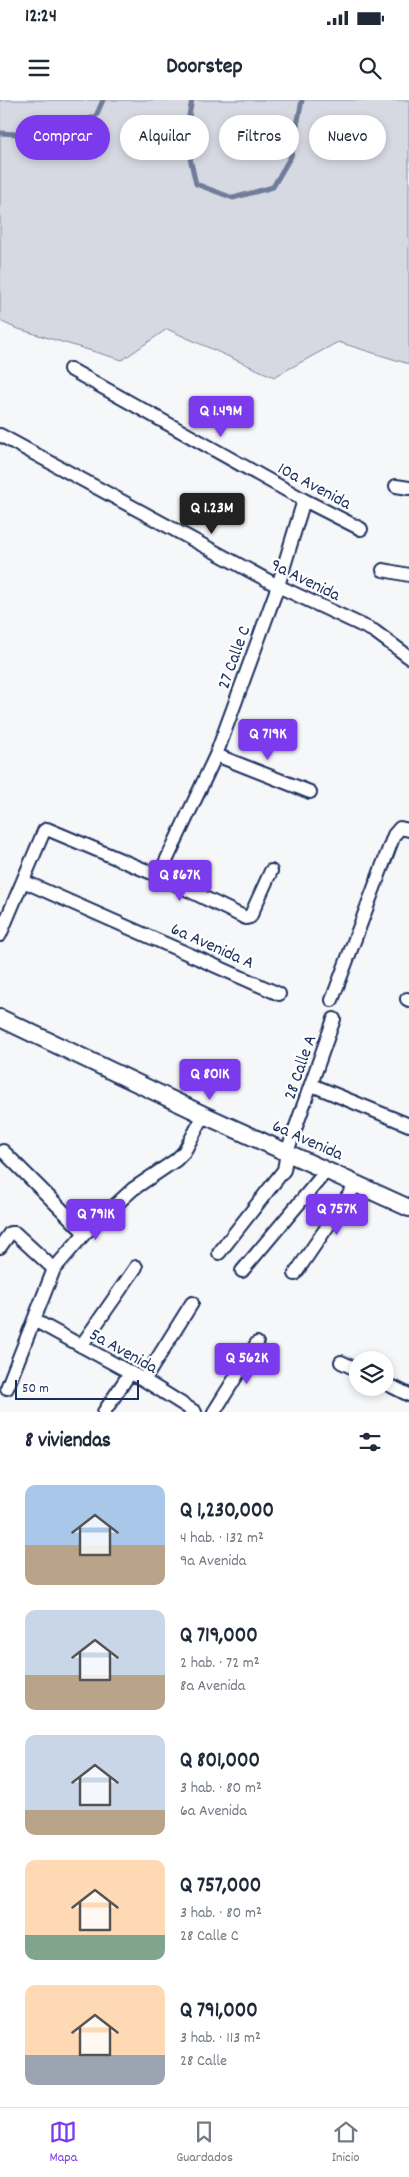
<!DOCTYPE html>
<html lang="es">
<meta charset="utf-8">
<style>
body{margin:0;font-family:Dekko,sans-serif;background:#f6f6f7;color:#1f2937;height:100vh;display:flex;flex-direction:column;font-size:19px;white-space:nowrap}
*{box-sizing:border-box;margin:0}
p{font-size:16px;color:#747a83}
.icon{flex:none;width:28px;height:28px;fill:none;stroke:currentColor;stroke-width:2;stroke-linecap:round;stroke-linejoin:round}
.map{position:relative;height:1312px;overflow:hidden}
.details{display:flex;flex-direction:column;background:#fff;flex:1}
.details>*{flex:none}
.hud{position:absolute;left:15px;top:15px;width:380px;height:45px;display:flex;gap:10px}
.fabs{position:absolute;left:349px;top:1251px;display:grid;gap:10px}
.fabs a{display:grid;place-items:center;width:45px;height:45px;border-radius:50%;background:#fff;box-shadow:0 2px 8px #0003;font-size:25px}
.scale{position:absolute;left:15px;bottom:12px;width:124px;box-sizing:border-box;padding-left:5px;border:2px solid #1b2f5e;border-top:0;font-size:14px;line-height:18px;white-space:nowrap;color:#1b2f5e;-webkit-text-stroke:4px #fff;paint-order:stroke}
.price{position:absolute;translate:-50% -42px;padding:0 11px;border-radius:5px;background:#7c3aed;color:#fff;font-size:16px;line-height:32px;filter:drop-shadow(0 1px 2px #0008)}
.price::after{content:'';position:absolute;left:50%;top:30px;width:15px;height:11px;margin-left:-8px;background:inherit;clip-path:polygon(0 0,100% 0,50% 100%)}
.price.active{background:#222;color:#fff}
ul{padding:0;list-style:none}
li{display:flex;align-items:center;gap:15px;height:125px;padding:0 25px}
li span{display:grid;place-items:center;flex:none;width:140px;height:100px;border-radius:10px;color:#555}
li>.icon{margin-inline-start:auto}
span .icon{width:60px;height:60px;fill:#fffc;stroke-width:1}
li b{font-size:21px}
h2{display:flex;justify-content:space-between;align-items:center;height:60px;padding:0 25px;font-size:21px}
.tag{padding:0 18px;border-radius:22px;background:#fff;box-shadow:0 2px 8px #0003;font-size:18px;line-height:45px}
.tag.active{background:#7c3aed;color:#fff}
.status{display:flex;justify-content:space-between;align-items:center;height:35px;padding:0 25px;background:#fff;direction:ltr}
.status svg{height:14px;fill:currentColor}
header{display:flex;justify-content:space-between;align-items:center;height:65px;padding:0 25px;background:#fff;font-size:22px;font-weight:700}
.tab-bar{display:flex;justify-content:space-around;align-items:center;height:70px;border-top:1px solid #e0e1e3;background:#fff;font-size:14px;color:#747a83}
.tab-bar a{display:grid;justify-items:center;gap:2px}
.tab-bar .active{color:#7c3aed}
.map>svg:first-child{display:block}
.green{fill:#d6d9e2;stroke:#7884a0}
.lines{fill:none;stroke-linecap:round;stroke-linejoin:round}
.stream{stroke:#707c99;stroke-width:5}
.minor-casing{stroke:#1b2f5e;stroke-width:16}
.tertiary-casing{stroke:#1b2f5e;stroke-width:20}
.minor{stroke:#fff;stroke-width:12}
.tertiary{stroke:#fff;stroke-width:16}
.labels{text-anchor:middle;stroke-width:4.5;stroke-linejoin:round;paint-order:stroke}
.street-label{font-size:18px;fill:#1b2f5e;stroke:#fff}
</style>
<div class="status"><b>12:24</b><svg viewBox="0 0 49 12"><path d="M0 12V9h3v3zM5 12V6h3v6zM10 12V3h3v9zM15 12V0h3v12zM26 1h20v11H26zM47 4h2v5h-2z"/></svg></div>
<header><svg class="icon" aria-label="menu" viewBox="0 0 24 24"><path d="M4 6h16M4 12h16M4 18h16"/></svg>Doorstep<svg class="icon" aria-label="search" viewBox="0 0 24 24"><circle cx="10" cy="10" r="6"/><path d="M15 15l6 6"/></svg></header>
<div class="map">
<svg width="409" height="1312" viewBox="0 0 409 1312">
<rect width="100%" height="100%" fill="#f6f7f9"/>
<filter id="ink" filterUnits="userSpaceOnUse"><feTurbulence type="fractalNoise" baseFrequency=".02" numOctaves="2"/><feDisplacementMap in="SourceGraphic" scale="10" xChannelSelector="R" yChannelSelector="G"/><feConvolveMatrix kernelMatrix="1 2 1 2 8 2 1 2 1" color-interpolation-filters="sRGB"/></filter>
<g filter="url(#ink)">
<path class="green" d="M0,0H409V264L338,242L274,277L167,229L122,260L15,228L0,221Z"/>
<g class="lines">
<path class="stream" d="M192,0L185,36L196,84L233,98L273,87L291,56L302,0
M0,33L48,36L96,16L103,0"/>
<defs>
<path id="minor" d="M70,269L304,400L361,429
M0,335L278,486L374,531L409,557
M396,386L409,388
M383,470L409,475
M216,655L310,692
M159,776L216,655L278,486L304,400
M23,781L279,894
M0,835L44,731L47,729L159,776L246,818L250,817L271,771
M407,899L409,900
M332,900L394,735L400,728L409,730
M312,985L409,1025
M3,1051L85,1133
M0,1147L10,1133H15L54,1169
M219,1153L284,1070L287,1052L334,919
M242,1171L327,1070
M295,1174L357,1083
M34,1220L144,1280L195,1312
M81,1246L136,1167
M341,1262L358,1270
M144,1280L192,1203
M385,1283L409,1295
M7,1288L54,1169L85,1133L133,1089L176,1060L184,1052L204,1015
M104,1312L130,1273
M214,1312L257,1243"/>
<path id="tertiary" d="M0,918L204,1015L409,1108"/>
</defs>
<use href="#minor" class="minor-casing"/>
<use href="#tertiary" class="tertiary-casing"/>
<use href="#minor" class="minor"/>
<use href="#tertiary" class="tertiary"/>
</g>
</g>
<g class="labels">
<g class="street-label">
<text transform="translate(315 385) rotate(28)" y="6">10a Avenida</text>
<text transform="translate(306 479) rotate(26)" y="6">9a Avenida</text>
<text transform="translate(233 557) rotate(-70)" y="6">27 Calle C</text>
<text transform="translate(213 845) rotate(24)" y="6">6a Avenida A</text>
<text transform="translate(299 967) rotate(-71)" y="6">28 Calle A</text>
<text transform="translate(308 1039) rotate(24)" y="6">6a Avenida</text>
<text transform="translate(124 1250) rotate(29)" y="6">5a Avenida</text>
</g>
</g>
</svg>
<div class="fabs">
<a><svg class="icon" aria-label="layers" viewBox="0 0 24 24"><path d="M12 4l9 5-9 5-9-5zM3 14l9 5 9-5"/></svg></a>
</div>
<div class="scale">50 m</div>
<b class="price" style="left:221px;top:338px">Q 1.49M</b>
<b class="price active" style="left:212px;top:435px">Q 1.23M</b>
<b class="price" style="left:268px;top:661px">Q 719K</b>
<b class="price" style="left:180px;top:802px">Q 867K</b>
<b class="price" style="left:210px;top:1001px">Q 801K</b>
<b class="price" style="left:337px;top:1136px">Q 757K</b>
<b class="price" style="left:96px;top:1141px">Q 791K</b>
<b class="price" style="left:247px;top:1285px">Q 562K</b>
<div class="hud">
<a class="tag active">Comprar</a>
<a class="tag">Alquilar</a>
<a class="tag">Filtros</a>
<a class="tag">Nuevo</a>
</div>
</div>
<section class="details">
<h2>8 viviendas<svg class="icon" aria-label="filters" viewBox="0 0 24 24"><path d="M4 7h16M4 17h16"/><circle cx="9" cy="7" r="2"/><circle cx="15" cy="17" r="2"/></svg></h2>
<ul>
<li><span style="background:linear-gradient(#a9c7e8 60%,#b9a48a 0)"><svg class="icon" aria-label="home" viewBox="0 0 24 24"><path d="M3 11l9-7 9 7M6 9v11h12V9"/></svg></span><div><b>Q 1,230,000</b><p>4 hab. · 132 m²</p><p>9a Avenida</p></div></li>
<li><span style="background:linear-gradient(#c9d6e8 65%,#b9a48a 0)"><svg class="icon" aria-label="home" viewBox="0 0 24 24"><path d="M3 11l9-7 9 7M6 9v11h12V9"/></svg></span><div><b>Q 719,000</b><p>2 hab. · 72 m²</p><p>8a Avenida</p></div></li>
<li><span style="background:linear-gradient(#c9d6e8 75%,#b9a48a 0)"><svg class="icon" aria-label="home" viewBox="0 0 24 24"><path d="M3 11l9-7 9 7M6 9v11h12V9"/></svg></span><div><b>Q 801,000</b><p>3 hab. · 80 m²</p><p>6a Avenida</p></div></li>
<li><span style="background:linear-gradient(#ffd9b3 75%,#7fa58c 0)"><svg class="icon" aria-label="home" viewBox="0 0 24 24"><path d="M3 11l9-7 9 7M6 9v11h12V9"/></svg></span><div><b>Q 757,000</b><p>3 hab. · 80 m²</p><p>28 Calle C</p></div></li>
<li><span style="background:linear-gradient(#ffd9b3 70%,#9aa5b1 0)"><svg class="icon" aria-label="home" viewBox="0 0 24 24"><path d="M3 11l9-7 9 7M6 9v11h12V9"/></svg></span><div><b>Q 791,000</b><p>3 hab. · 113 m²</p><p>28 Calle</p></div></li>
</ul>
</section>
<nav class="tab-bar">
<a class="active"><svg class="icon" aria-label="map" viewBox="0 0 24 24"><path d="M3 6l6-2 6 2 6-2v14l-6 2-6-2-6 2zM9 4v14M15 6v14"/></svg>Mapa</a>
<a><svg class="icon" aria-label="saved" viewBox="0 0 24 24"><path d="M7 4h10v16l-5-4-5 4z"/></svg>Guardados</a>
<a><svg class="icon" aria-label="home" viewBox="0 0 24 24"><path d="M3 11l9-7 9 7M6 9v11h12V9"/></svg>Inicio</a>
</nav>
